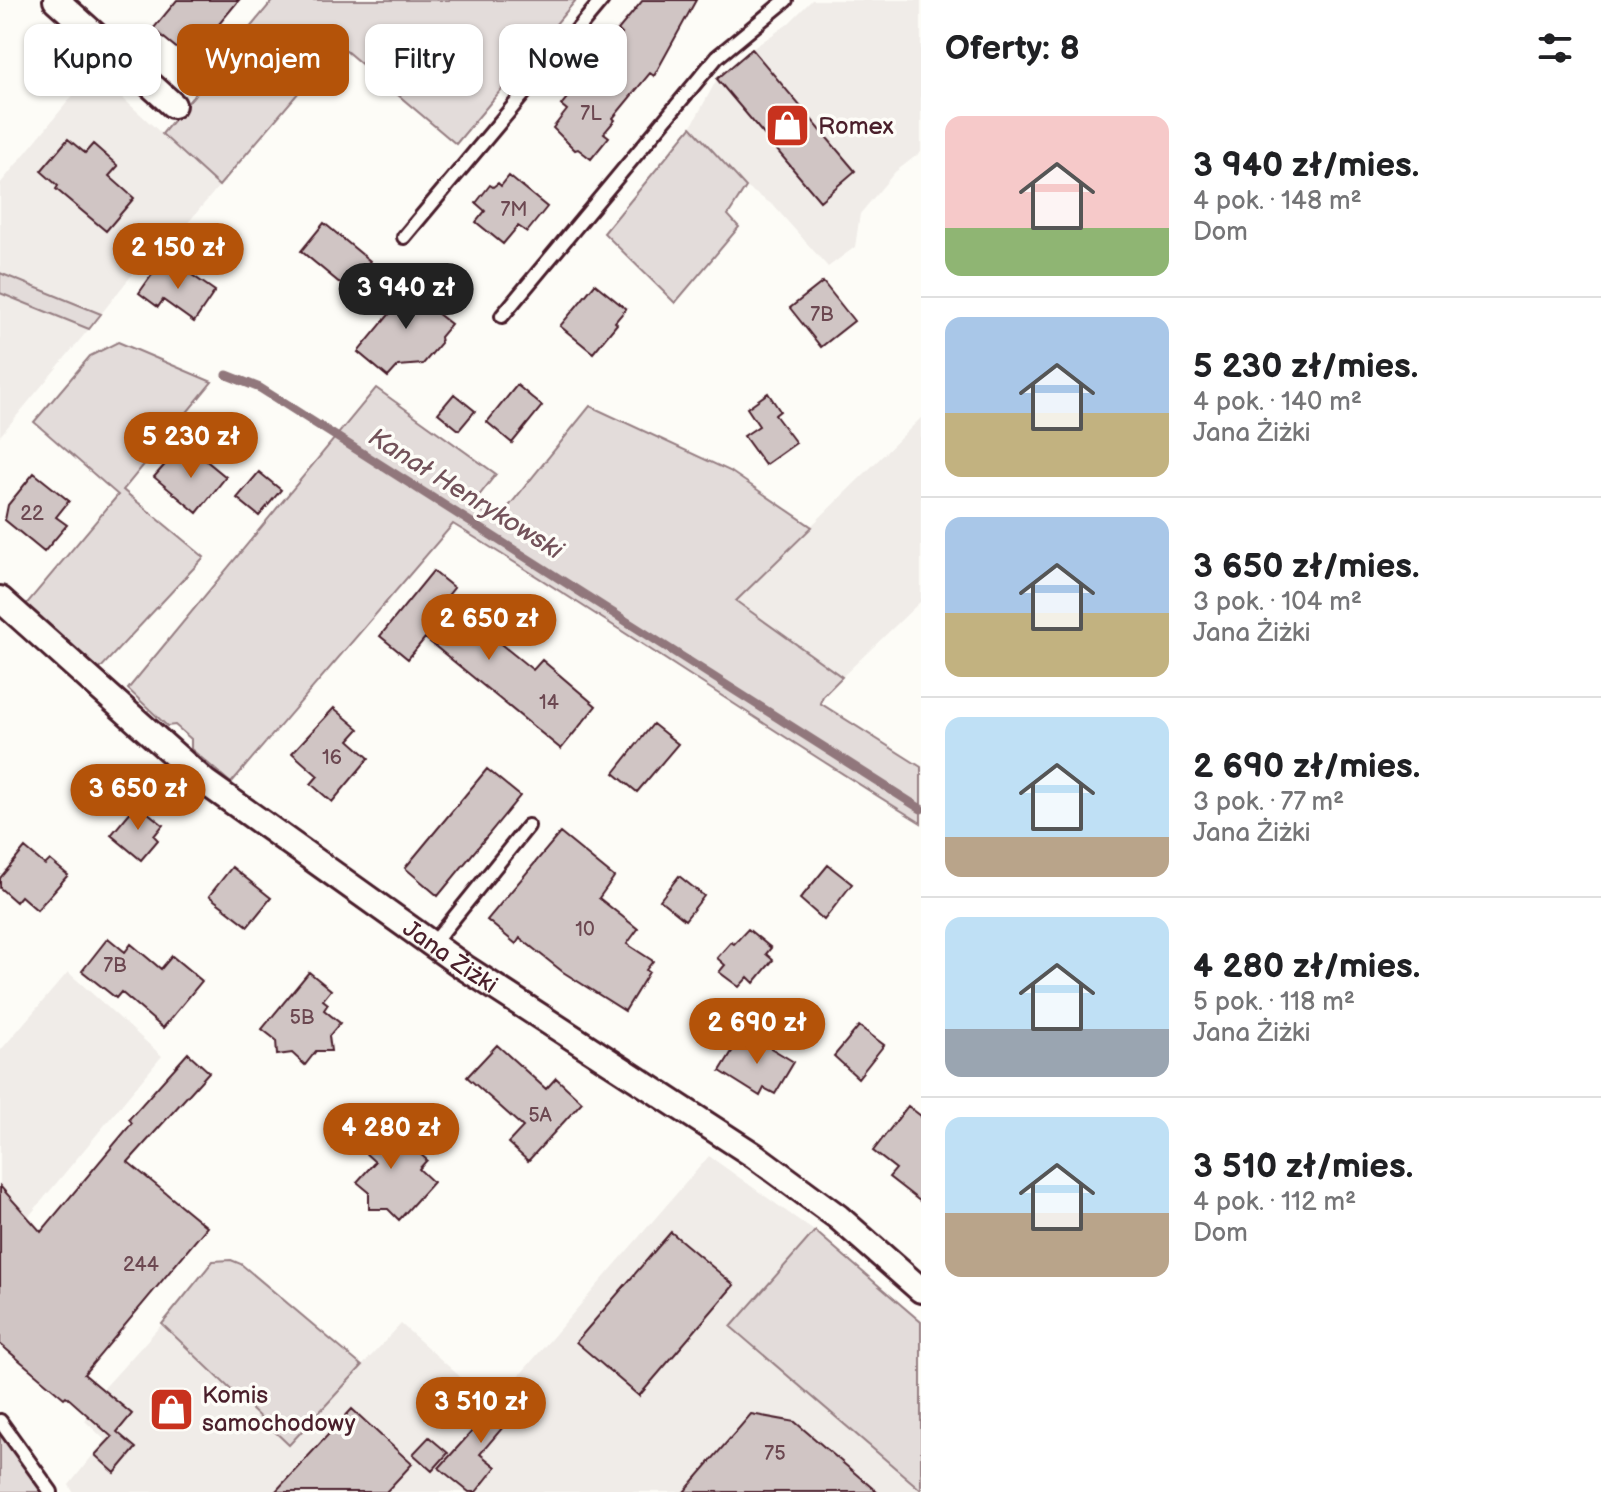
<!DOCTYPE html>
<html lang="pl">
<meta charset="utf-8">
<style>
body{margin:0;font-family:"Balsamiq Sans",sans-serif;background:#f6f6f6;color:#202124;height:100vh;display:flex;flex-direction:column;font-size:30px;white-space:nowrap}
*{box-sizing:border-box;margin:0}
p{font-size:26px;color:#757577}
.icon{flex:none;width:44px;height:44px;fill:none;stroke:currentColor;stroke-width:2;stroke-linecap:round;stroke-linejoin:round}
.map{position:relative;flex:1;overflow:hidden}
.side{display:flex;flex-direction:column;background:#fff;width:680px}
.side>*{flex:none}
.guide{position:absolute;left:24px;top:24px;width:760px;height:72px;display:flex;gap:16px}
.price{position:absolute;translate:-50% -68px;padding:0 18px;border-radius:28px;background:#b45309;color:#fff;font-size:26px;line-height:52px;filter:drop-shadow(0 2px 4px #0008)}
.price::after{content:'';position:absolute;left:50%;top:48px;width:24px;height:18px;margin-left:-12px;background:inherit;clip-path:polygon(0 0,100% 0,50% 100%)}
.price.active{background:#222;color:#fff}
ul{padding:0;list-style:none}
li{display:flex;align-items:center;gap:24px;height:200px;padding:0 24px}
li+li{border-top:2px solid #e0e0e0}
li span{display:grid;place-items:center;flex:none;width:224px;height:160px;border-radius:16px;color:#555}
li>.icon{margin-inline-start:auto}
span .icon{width:96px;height:96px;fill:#fffc;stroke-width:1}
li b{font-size:34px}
h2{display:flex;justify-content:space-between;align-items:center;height:96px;padding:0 24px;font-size:34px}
.pill{padding:0 28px;border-radius:16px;background:#fff;box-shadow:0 2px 6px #0004;font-size:28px;line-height:72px}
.pill.active{background:#b45309;color:#fff}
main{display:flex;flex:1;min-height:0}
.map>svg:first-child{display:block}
.built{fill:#f0ece8}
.green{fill:#e3dcda;stroke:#967e82;stroke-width:2}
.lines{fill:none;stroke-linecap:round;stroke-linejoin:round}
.stream{stroke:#91777b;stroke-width:9}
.building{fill:#d0c5c4;stroke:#4a1f2b;stroke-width:2}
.service-casing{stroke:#4a1f2b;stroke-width:18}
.minor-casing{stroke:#4a1f2b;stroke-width:30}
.service{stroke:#fdfcf7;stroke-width:12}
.minor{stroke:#fdfcf7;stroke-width:24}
.labels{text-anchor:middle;stroke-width:7;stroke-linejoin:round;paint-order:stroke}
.number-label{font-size:20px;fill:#6c4851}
.poi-label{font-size:24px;fill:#4a1f2b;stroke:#fdfcf7;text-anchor:start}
.street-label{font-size:24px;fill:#4a1f2b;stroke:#fdfcf7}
.water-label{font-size:26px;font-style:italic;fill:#73525a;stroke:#fdfcf7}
</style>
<main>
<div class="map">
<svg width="921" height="1492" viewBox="0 0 921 1492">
<rect width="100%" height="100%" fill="#fdfcf7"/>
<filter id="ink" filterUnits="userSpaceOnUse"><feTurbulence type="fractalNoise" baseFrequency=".0125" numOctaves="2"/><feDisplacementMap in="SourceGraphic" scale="16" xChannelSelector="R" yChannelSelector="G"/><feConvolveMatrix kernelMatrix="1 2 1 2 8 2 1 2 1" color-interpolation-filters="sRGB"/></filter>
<g filter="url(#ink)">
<path class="built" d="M812,0H921V152L895,172L860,214L855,247L828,267L773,205L746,187L691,127L717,79L752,49L788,24Z
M93,71L219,186L170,244L142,262L101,314L0,273V184Z
M0,293L89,329L0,436Z
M921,418V601L842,677L735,601Z
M68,972L162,1056L0,1251V1051Z
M709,1156L814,1231L732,1327L921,1492H73L69,1485L105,1440L85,1421L97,1396L162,1324L288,1445L401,1324L493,1406Z"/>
<path class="green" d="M273,0H576L456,144L339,45L219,186L162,134Z
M691,127L746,187L728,215L739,227L675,303L604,233Z
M0,274V273L101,314L89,329L0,293Z
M118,342L212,382L123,490L204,557L99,670L23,608L118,495L34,422L90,356Z
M376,388L496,474L471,506L497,521L590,406L730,471L812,527L736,601L842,677L823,696L820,703L921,767V823C764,726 611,621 453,524L231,783L191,749V739L175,725L167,726L128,689Z
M815,1231L921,1322V1490L731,1327Z
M231,1260L241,1264L362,1366L289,1445L162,1324L213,1261Z
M0,1432L43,1492H0Z"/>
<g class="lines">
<path class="stream" d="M227,375L260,388L921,809"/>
</g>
<path class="building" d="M177,0H239L190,59L153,29Z
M643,0H696L654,76L650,73L613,118L615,120L604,133L609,137L591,159L578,149L575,150L553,128L567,110L561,105L576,87L584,94L621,49L614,43L622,34L618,30Z
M752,49L855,171L820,201L717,79Z
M68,139L85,153L93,144L118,166L109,176L134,198L106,231L56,189L58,186L41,171Z
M509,176L547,207L527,232L518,226L503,244L476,222L485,211L476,203L490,185L493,187L498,183L501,186Z
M324,223L370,261L347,289L301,251Z
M166,262L186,276L189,273L215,291L194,322L163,300L158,307L139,293L156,269L160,271Z
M425,280L428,306L451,324L440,337L441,343L423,364L398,366L388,377L358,352L397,305L395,283Z
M823,282L854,321L821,347L790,308Z
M595,284L626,309L615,322L617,324L593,353L560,326Z
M517,385L542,406L512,443L487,422Z
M768,393L780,411L775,415L796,443L765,465L744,436L759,426L747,408Z
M454,394L475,411L459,430L438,413Z
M176,452L190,464L198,454L226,477L197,513L154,477Z
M259,472L281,490L259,516L237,498Z
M34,473L69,501L56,517L67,525L44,552L5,520L8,505Z
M433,571L454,588L445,599L533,670L542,660L596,706L561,749L425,638L408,659L380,636Z
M334,708L359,729L349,740L369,758L332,802L311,784L318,776L292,753Z
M653,724L678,744L637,792L614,773Z
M487,769L520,796L438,896L405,868Z
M137,804L163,825L154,836L158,840L141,860L111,835Z
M560,833L614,877L599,898L638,929L627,944L653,961L646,970L649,972L625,1011L563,972L520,938L516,944L487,920Z
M25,848L45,865L50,860L68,875L37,910L21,896L16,902L0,888V878Z
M828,865L852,884L824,920L800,899Z
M232,867L271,898L248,926L209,896Z
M679,876L704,896L685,920L660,900Z
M748,929L771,948L766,954L773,960L754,983L748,977L739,987L719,972L725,965L717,958L731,942L734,944Z
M108,938L125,952L131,944L161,969L172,956L202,981L163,1028L121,992L116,998L82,971Z
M309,972L331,990L323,1000L328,1004L324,1010L340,1023L329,1036L331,1051H316L305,1065L292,1053L277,1055L276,1040L262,1029Z
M859,1026L884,1045L858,1078L834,1056Z
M744,1032L794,1062L775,1094L764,1088L760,1096L720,1071Z
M497,1045L546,1089L556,1078L582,1102L528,1161L508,1143L523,1127L467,1077Z
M188,1053L209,1072L128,1162L207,1227L84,1374L132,1414L117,1432L136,1448L115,1473L95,1455L112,1437L66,1396L64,1398L0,1344V1186L41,1232L132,1123L129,1119Z
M908,1106L921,1116V1202L889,1177L896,1169L873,1151Z
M374,1118L396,1139L400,1136L427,1160L419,1169L433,1182L399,1220L388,1209H369V1192L357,1182L375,1162L353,1142Z
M671,1232L734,1285L639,1396L576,1342Z
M512,1387L526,1400L480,1454L496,1467L476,1492H469L439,1468Z
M352,1409L412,1464L386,1492H275Z
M751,1414L795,1422L877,1492H684Z
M429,1437L448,1453L432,1471L413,1454Z"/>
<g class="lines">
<defs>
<path id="service" d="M404,237L602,0
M502,316L717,57L786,0
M432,945L528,826
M0,1421L51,1492"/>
<g id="minor">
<path d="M56,0L173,105"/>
<path id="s1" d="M0,599L205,782L464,967L755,1156L838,1217L921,1290"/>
</g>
</defs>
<use href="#service" class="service-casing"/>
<use href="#minor" class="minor-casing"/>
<use href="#service" class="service"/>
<use href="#minor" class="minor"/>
</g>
</g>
<defs>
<symbol id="shop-square" viewBox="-11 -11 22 22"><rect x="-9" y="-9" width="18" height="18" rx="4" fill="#c8321e" stroke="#fdfcf7"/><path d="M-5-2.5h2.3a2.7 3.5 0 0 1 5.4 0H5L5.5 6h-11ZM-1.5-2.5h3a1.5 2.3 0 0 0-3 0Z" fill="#fff"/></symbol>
</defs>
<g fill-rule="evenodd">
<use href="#shop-square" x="762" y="100" width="51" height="51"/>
<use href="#shop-square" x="146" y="1384" width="51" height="51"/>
</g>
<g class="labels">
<g class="number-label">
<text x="591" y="120">7L</text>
<text x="514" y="216">7M</text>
<text x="822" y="321">7B</text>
<text x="32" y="520">22</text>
<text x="549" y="709">14</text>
<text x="332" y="764">16</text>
<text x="585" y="936">10</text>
<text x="115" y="972">7B</text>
<text x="302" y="1024">5B</text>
<text x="540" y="1122">5A</text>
<text x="141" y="1271">244</text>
<text x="775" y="1460">75</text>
</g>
<g class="poi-label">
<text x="818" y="134">Romex</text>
<text x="202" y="1403">Komis<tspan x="202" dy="28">samochodowy</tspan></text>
</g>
<g class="street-label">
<text dy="8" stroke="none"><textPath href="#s1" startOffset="576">Jana Żiżki</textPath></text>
</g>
<g class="water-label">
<text transform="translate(466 493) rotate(32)" y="9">Kanał Henrykowski</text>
</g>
</g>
</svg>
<b class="price" style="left:178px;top:291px">2 150 zł</b>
<b class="price active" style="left:406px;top:331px">3 940 zł</b>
<b class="price" style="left:191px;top:480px">5 230 zł</b>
<b class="price" style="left:489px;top:662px">2 650 zł</b>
<b class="price" style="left:138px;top:832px">3 650 zł</b>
<b class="price" style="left:757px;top:1066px">2 690 zł</b>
<b class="price" style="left:391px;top:1171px">4 280 zł</b>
<b class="price" style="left:481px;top:1445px">3 510 zł</b>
<div class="guide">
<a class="pill">Kupno</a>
<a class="pill active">Wynajem</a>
<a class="pill">Filtry</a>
<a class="pill">Nowe</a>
</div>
</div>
<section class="side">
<h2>Oferty: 8<svg class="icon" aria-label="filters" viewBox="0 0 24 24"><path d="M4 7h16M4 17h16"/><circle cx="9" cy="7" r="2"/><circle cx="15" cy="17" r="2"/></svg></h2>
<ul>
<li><span style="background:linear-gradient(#f6c9c9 70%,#8fb573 0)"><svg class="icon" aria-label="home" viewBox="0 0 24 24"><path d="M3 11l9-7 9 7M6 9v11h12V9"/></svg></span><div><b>3 940 zł/mies.</b><p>4 pok. · 148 m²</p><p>Dom</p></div></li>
<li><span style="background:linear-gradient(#a9c7e8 60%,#c2b280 0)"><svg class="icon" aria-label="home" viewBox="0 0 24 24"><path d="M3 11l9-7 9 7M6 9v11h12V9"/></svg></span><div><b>5 230 zł/mies.</b><p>4 pok. · 140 m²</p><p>Jana Żiżki</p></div></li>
<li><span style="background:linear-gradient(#a9c7e8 60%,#c2b280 0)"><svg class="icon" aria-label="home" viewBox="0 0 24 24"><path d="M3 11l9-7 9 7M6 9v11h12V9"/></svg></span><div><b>3 650 zł/mies.</b><p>3 pok. · 104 m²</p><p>Jana Żiżki</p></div></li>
<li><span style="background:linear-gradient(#bfe0f5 75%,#b9a48a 0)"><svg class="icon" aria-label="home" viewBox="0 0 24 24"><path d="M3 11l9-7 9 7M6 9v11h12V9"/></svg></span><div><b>2 690 zł/mies.</b><p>3 pok. · 77 m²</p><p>Jana Żiżki</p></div></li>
<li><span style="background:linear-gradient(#bfe0f5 70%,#9aa5b1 0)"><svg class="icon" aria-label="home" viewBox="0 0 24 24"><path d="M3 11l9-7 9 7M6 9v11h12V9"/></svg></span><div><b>4 280 zł/mies.</b><p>5 pok. · 118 m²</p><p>Jana Żiżki</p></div></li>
<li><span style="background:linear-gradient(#bfe0f5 60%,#b9a48a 0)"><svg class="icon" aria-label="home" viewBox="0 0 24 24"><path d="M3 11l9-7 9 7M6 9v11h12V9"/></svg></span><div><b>3 510 zł/mies.</b><p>4 pok. · 112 m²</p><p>Dom</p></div></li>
</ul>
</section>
</main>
